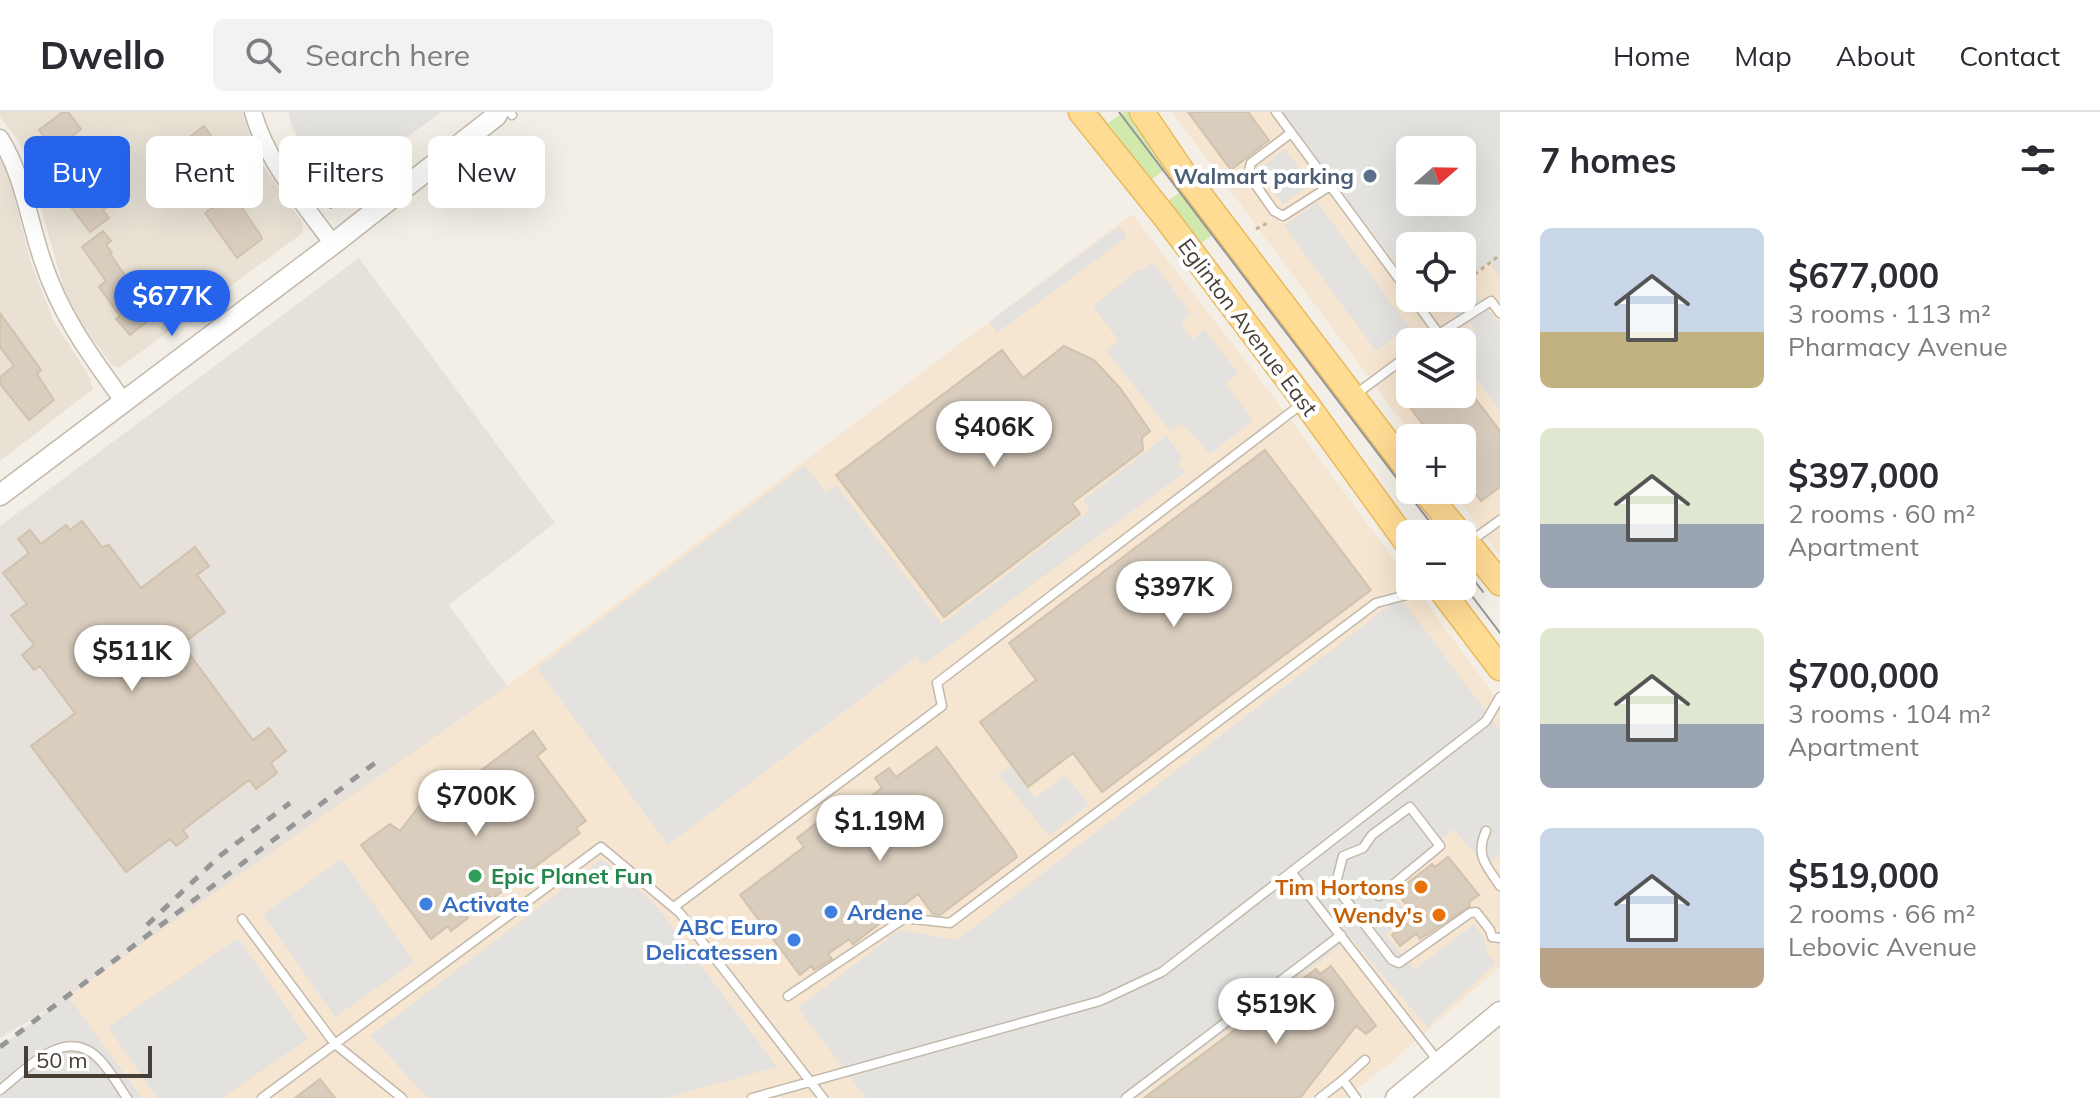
<!DOCTYPE html>
<meta charset="utf-8">
<style>
body{margin:0;font-family:Mulish,sans-serif;background:#f2f2f3;color:#2b2b33;height:100vh;display:flex;flex-direction:column;font-size:30px;white-space:nowrap}
*{box-sizing:border-box;margin:0}
p{font-size:26px;color:#7c7c81}
.icon{flex:none;width:44px;height:44px;fill:none;stroke:currentColor;stroke-width:2;stroke-linecap:round;stroke-linejoin:round}
.map{position:relative;flex:1;overflow:hidden}
.panel{display:flex;flex-direction:column;background:#fff;width:600px}
.panel>*{flex:none}
.top-card{position:absolute;left:24px;top:24px;width:760px;height:72px;display:flex;gap:16px}
.needle{width:52px;rotate:70deg}
.controls{position:absolute;left:1396px;top:24px;display:grid;gap:16px}
.controls a{display:grid;place-items:center;width:80px;height:80px;border-radius:12px;background:#fff;box-shadow:0 8px 32px #0002;font-size:40px}
.scale{position:absolute;left:24px;bottom:20px;width:128px;box-sizing:border-box;padding-left:8px;border:4px solid #473f35;border-top:0;font-size:22px;line-height:28px;white-space:nowrap;color:#473f35;-webkit-text-stroke:6px #fff;paint-order:stroke}
.price{position:absolute;translate:-50% -68px;padding:0 18px;border-radius:28px;background:#fff;color:#222;font-size:26px;line-height:52px;filter:drop-shadow(0 2px 4px #0008)}
.price::after{content:'';position:absolute;left:50%;top:48px;width:24px;height:18px;margin-left:-12px;background:inherit;clip-path:polygon(0 0,100% 0,50% 100%)}
.price.current{background:#2563eb;color:#fff}
ul{padding:0;list-style:none}
li{display:flex;align-items:center;gap:24px;height:200px;padding:0 40px}
li span{display:grid;place-items:center;flex:none;width:224px;height:160px;border-radius:12px;color:#555}
li>.icon{margin-inline-start:auto}
span .icon{width:96px;height:96px;fill:#fffc;stroke-width:1}
li b{font-size:34px}
h2{display:flex;justify-content:space-between;align-items:center;height:96px;padding:0 40px;font-size:34px}
.pill{padding:0 28px;border-radius:12px;background:#fff;box-shadow:0 8px 32px #0002;font-size:28px;line-height:72px}
.pill.current{background:#2563eb;color:#fff}
header{display:flex;align-items:center;gap:48px;box-sizing:border-box;height:112px;padding:0 40px;background:#fff;border-bottom:2px solid #e1e1e2}
header strong{font-size:38px}
nav{display:flex;gap:44px;margin-inline-start:auto;font-size:28px}
.search{width:560px;height:72px;background:#f2f2f3;display:flex;align-items:center;gap:20px;box-sizing:border-box;padding:0 28px;border-radius:12px;color:#7c7c81;font-size:30px}
main{display:flex;flex:1;min-height:0}
.map>svg:first-child{display:block}
.residential{fill:#e8e1d4}
.commercial{fill:#f6e5d0;fill-rule:evenodd}
.industrial{fill:#e6e1db}
.green{fill:#d1e9ad}
.parking{fill:#e4e2de;fill-rule:evenodd}
.building{fill:#d9cdbe;stroke:#d1c2ae;stroke-width:2}
.lines{fill:none;stroke-linecap:round;stroke-linejoin:round}
.service-casing{stroke:#c2b9ab;stroke-width:11}
.minor-casing{stroke:#c2b9ab;stroke-width:19}
.tertiary-casing{stroke:#c2b9ab;stroke-width:23}
.primary-casing{stroke:#e8ba60;stroke-width:27}
.path{stroke:#c2b299;stroke-width:3;stroke-dasharray:4 4;stroke-linecap:butt}
.service{stroke:#fff;stroke-width:8}
.minor{stroke:#fff;stroke-width:16}
.tertiary{stroke:#fff;stroke-width:20}
.primary{stroke:#ffdc94;stroke-width:24}
.tram{stroke:#969696;stroke-width:2}
.rail{stroke:#969696;stroke-width:5;stroke-dasharray:10 10;stroke-linecap:butt}
.service-dot{fill:#5c6f8a;stroke:#fff;stroke-width:3}
.leisure-dot{fill:#2e9e5b;stroke:#fff;stroke-width:3}
.food-dot{fill:#e8710a;stroke:#fff;stroke-width:3}
.shop-dot{fill:#3f7fe0;stroke:#fff;stroke-width:3}
.labels{text-anchor:middle;stroke-width:8;stroke-linejoin:round;paint-order:stroke}
.service-label{font-size:22px;font-weight:bold;fill:#4e5e75;stroke:#fff;text-anchor:end}
.street-label{font-size:22px;fill:#473f35;stroke:#fff}
.leisure-label{font-size:22px;font-weight:bold;fill:#27864d;stroke:#fff;text-anchor:start}
.food-label{font-size:22px;font-weight:bold;fill:#c56008;stroke:#fff;text-anchor:end}
.shop-label{font-size:22px;font-weight:bold;fill:#366cbe;stroke:#fff;text-anchor:start}
</style>
<header>
<strong>Dwello</strong>
<div class="search"><svg class="icon" aria-label="search" viewBox="0 0 24 24"><circle cx="10" cy="10" r="6"/><path d="M15 15l6 6"/></svg>Search here</div>
<nav><a>Home</a><a>Map</a><a>About</a><a>Contact</a></nav>
</header>
<main>
<div class="map">
<svg width="1500" height="986" viewBox="0 0 1500 986">
<rect width="100%" height="100%" fill="#f4efe6"/>
<path class="residential" d="M0,0H242L258,46L294,98L302,110L303,117L300,123L119,256L113,254L83,215L64,177L27,47L17,27L0,5Z
M0,43L11,72L31,151L53,208L88,262L93,277L0,349Z"/>
<path class="commercial" d="M1172,0H1500V443L1452,378H1462V326H1414ZM1410,38H1462V90H1410ZM1410,134H1462V186H1410ZM1410,230H1462V282H1410Z
M1132,102L1278,291L1410,469V474H1414L1500,591V855L1390,951L1345,986H142L67,884L507,574Z"/>
<path class="industrial" d="M359,146L555,411L449,493L507,574L68,884L142,986H0V935L58,891L0,926V414Z"/>
<path class="green" d="M1091,0H1099L1108,11L1124,0H1131L1167,56L1151,68L1109,13L1106,16Z
M1185,77L1217,119L1198,134L1166,90Z"/>
<path class="parking" d="M288,0H441L349,68L341,59L328,69L293,18Z
M1281,0H1500V165L1489,150L1462,170V134H1410V170ZM1410,38H1462V90H1410Z
M1285,37L1311,72L1283,92L1257,58Z
M1317,90L1409,215L1376,239L1284,114Z
M1119,114L1127,125L997,221L989,210Z
M1153,151L1191,201L1181,211L1190,225L1193,227L1205,218L1238,261L1226,272L1253,308L1210,342L1182,312L1170,319L1106,238L1118,228L1093,194L1139,157L1142,158Z
M1469,172L1500,213V298L1462,248L1460,230L1476,218L1470,210L1465,214L1446,190L1451,186H1462V178Z
M1166,324L1183,346L1178,352L1185,360L923,553L916,545L668,733L537,556L805,353L826,380L836,373L942,512L1090,398L1083,388Z
M1400,485L1500,618V742L1485,755L1454,717L1386,772L1408,804L1385,822L1414,858L1474,812L1484,826L1487,840L1496,851L1427,915L1351,826L1136,986H866L798,896L899,818L957,828Z
M1010,654L1036,686L1065,663L1089,692L1049,724L999,663Z
M342,747L414,850L335,905L263,802Z
M602,747L655,792L777,955L665,986H428L370,924Z
M238,826L308,927L222,986H157L108,915Z
M67,884L142,986H0V935Z"/>
<path class="building" d="M63,0H68L81,17L71,25L94,56L84,63L108,95L103,98L109,106L90,120L71,95L81,87L59,58L66,53L39,18Z
M1188,0H1248L1269,28L1231,58Z
M204,14L215,29L206,36L227,64L223,68L261,124L262,127L237,146L205,101L216,93L169,41Z
M103,119L111,129L106,133L112,141L110,142L154,204L130,223L116,207L120,204L99,175L106,169L82,135Z
M0,201L41,258L37,262L54,288L29,308L0,272V265L14,254L0,235Z
M1064,234L1094,248L1120,276L1150,319L1142,326L1143,338L1072,391L1080,402L944,505L836,363L1002,238L1023,266Z
M1462,269L1500,319V375L1481,389L1462,364V326H1433L1400,282H1462Z
M1265,338L1371,478L1102,680L1073,641L1028,675L980,610L1036,568L1009,531Z
M82,409L102,435L109,433L141,476L195,435L209,454L197,463L225,500L182,532L253,628L269,616L286,639L271,651L277,661L256,677L249,668L183,718L188,725L176,734L170,727L126,760L31,634L75,601L40,554L34,558L22,543L34,533L11,503L27,492L3,461L29,441L18,427L30,418L41,432L66,413L70,418Z
M533,619L546,637L537,644L586,709L576,716L580,721L492,787L488,783L464,801L468,806L451,819L448,814L431,827L361,733L390,712L400,719L426,685L435,693L462,659L471,666Z
M937,635L1014,739L1017,745L940,803L933,802L918,782L853,832L849,827L828,842L832,847L814,858L811,854L800,863L740,783L804,735L797,726L822,707L828,716L882,676L875,666L889,656L896,665Z
M1448,745L1479,783L1469,790L1470,794L1420,827L1416,822L1400,834L1392,823L1416,805L1396,780L1432,752L1435,755Z
M1331,854L1376,914L1366,922L1356,914L1300,986H1144L1316,857L1320,862Z
M320,967L335,986H295Z"/>
<g class="lines">
<defs>
<path id="service" d="M510,0L512,3
M1276,0L1410,182
M1291,21L1251,51L1248,62L1274,99L1283,104L1330,74
M1413,186L1439,222L1491,189L1500,201
M1427,230L1439,222
M1356,282L1410,242
M1471,429L1500,408
M1486,719C1475,744 1486,753 1500,774
M1291,760L1438,949
M1379,784L1440,734L1410,695L1372,723L1363,736L1343,744L1336,771L1339,779L1392,848L1399,851L1470,801L1476,800L1490,818L1492,825L1500,826
M674,795L942,594L937,571L1303,291
M242,807L335,932L402,986
M788,884L905,806L950,811L1376,491L1414,481L1428,474
M1343,968L1365,948
M0,978C26,958 64,914 97,945C109,956 118,973 127,986
M262,986L601,735L680,801L823,986
M752,986L1100,889L1162,860L1486,609L1500,585
M1126,986L1341,823
M1320,986L1343,968L1356,986"/>
<path id="minor" d="M253,0C266,49 304,92 333,132
M0,26C23,63 28,105 42,147C60,203 90,243 124,290"/>
<path id="tertiary" d="M0,383L333,132L496,4L498,0
M1396,986L1500,900"/>
<path id="primary" d="M1081,0L1166,106L1305,290L1410,435
M1142,0L1184,62L1410,360
M1424,378L1460,422
M1462,424L1500,471
M1438,474L1500,556"/>
</defs>
<use href="#service" class="service-casing"/>
<use href="#minor" class="minor-casing"/>
<use href="#tertiary" class="tertiary-casing"/>
<use href="#primary" class="primary-casing"/>
<path class="path" d="M328,69L331,100
M1256,117L1269,110
M1462,172L1500,143
M1433,193L1443,186"/>
<use href="#service" class="service"/>
<use href="#minor" class="minor"/>
<use href="#tertiary" class="tertiary"/>
<use href="#primary" class="primary"/>
<path class="tram" d="M1119,0L1439,422
M1462,452L1483,480
M1462,471L1500,521"/>
<path class="rail" d="M147,813L221,743L290,691
M0,935L375,651"/>
</g>
<circle class="service-dot" cx="1370" cy="64" r="8"/>
<circle class="leisure-dot" cx="475" cy="764" r="8"/>
<g class="food-dot">
<circle cx="1421" cy="775" r="8"/>
<circle cx="1439" cy="803" r="8"/>
</g>
<g class="shop-dot">
<circle cx="426" cy="792" r="8"/>
<circle cx="831" cy="800" r="8"/>
<circle cx="794" cy="828" r="8"/>
</g>
<g class="labels">
<g class="service-label">
<text x="1354" y="72">Walmart parking</text>
</g>
<g class="street-label">
<text transform="translate(1248 215) rotate(53)" y="8">Eglinton Avenue East</text>
</g>
<g class="leisure-label">
<text x="491" y="772">Epic Planet Fun</text>
</g>
<g class="food-label">
<text x="1405" y="783">Tim Hortons</text>
<text x="1423" y="811">Wendy's</text>
</g>
<g class="shop-label">
<text x="442" y="800">Activate</text>
<text x="847" y="808">Ardene</text>
<text x="778" y="823" text-anchor="end">ABC Euro<tspan x="778" dy="25">Delicatessen</tspan></text>
</g>
</g>
</svg>
<div class="controls">
<a><svg class="needle" viewBox="-14 -14 28 28"><path d="M0-13l5 13h-10z" fill="#e53935"/><path d="M0 13l5-13h-10z" fill="#7c7c81"/></svg></a>
<a><svg class="icon" aria-label="locate" viewBox="0 0 24 24"><circle cx="12" cy="12" r="6"/><path d="M12 2v4M12 18v4M2 12h4M18 12h4"/></svg></a>
<a><svg class="icon" aria-label="layers" viewBox="0 0 24 24"><path d="M12 4l9 5-9 5-9-5zM3 14l9 5 9-5"/></svg></a>
<a>+</a>
<a>−</a>
</div>
<div class="scale">50 m</div>
<b class="price current" style="left:172px;top:226px">$677K</b>
<b class="price" style="left:994px;top:357px">$406K</b>
<b class="price" style="left:1174px;top:517px">$397K</b>
<b class="price" style="left:132px;top:581px">$511K</b>
<b class="price" style="left:476px;top:726px">$700K</b>
<b class="price" style="left:880px;top:751px">$1.19M</b>
<b class="price" style="left:1276px;top:934px">$519K</b>
<div class="top-card">
<a class="pill current">Buy</a>
<a class="pill">Rent</a>
<a class="pill">Filters</a>
<a class="pill">New</a>
</div>
</div>
<section class="panel">
<h2>7 homes<svg class="icon" aria-label="filters" viewBox="0 0 24 24"><path d="M4 7h16M4 17h16"/><circle cx="9" cy="7" r="2"/><circle cx="15" cy="17" r="2"/></svg></h2>
<ul>
<li><span style="background:linear-gradient(#c9d6e8 65%,#c2b280 0)"><svg class="icon" aria-label="home" viewBox="0 0 24 24"><path d="M3 11l9-7 9 7M6 9v11h12V9"/></svg></span><div><b>$677,000</b><p>3 rooms · 113 m²</p><p>Pharmacy Avenue</p></div></li>
<li><span style="background:linear-gradient(#dfe7d0 60%,#9aa5b1 0)"><svg class="icon" aria-label="home" viewBox="0 0 24 24"><path d="M3 11l9-7 9 7M6 9v11h12V9"/></svg></span><div><b>$397,000</b><p>2 rooms · 60 m²</p><p>Apartment</p></div></li>
<li><span style="background:linear-gradient(#dfe7d0 60%,#9aa5b1 0)"><svg class="icon" aria-label="home" viewBox="0 0 24 24"><path d="M3 11l9-7 9 7M6 9v11h12V9"/></svg></span><div><b>$700,000</b><p>3 rooms · 104 m²</p><p>Apartment</p></div></li>
<li><span style="background:linear-gradient(#c9d6e8 75%,#b9a48a 0)"><svg class="icon" aria-label="home" viewBox="0 0 24 24"><path d="M3 11l9-7 9 7M6 9v11h12V9"/></svg></span><div><b>$519,000</b><p>2 rooms · 66 m²</p><p>Lebovic Avenue</p></div></li>
</ul>
</section>
</main>
